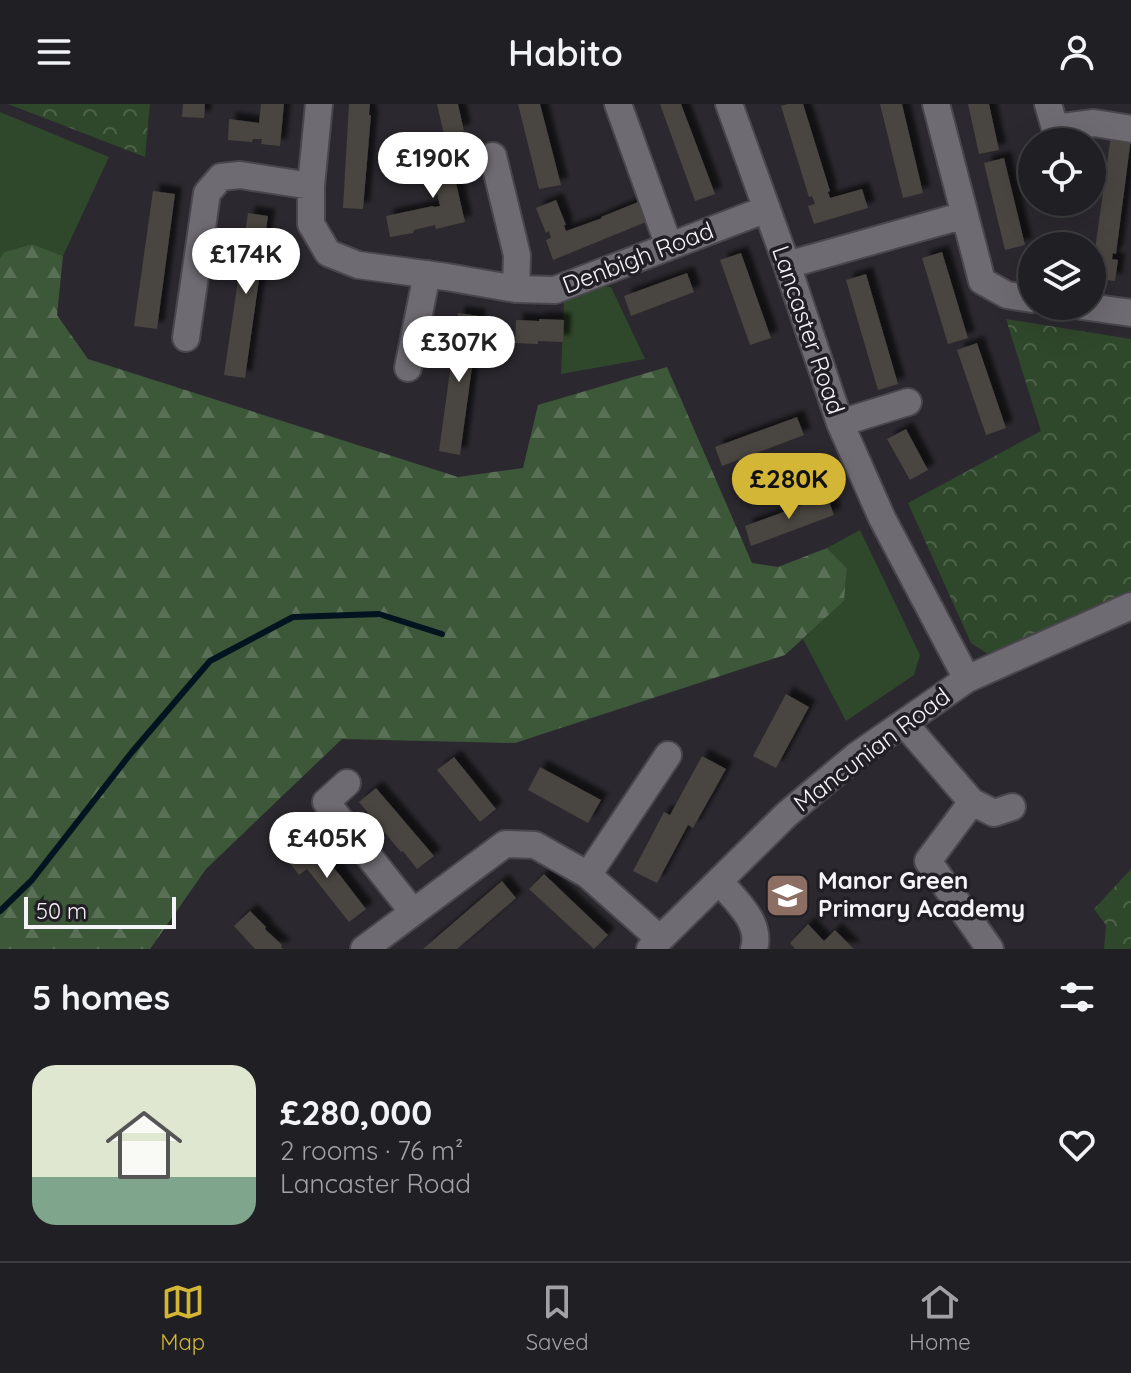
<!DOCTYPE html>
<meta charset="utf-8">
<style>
body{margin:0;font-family:Quicksand,sans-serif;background:#2d2c30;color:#f1f3f6;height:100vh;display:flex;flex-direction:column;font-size:30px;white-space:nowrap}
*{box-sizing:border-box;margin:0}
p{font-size:26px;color:#a2a2a6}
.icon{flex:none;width:44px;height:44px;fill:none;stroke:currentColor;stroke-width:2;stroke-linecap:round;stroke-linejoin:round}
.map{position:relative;height:845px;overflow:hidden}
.details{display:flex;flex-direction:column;background:#201f23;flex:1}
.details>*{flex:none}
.controls{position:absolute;left:1018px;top:24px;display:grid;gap:16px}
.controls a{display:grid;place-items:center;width:88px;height:88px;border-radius:50%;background:#201f23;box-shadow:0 8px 32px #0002,0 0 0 2px #3d3d41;font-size:40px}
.scale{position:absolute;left:24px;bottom:20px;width:152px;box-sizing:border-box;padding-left:8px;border:4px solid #f5f4f8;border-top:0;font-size:22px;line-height:28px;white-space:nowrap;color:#f5f4f8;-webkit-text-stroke:6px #211f25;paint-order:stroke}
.price{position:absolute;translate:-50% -68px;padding:0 18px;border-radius:28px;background:#fff;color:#222;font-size:26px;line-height:52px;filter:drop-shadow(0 2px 4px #0008)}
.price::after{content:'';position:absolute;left:50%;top:48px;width:24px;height:18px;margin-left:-12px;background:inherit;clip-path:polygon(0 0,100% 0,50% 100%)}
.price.selected{background:#d3b635;color:#111}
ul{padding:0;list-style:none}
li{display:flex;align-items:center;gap:24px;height:200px;padding:0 32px}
li span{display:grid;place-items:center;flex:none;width:224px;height:160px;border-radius:24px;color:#555}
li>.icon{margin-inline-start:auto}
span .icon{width:96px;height:96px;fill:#fffc;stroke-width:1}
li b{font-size:34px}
h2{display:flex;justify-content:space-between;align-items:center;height:96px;padding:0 32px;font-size:34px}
header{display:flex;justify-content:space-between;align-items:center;height:104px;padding:0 32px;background:#201f23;font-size:36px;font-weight:600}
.tabs{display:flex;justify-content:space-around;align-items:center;height:112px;border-top:2px solid #3d3d41;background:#201f23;font-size:22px;color:#a2a2a6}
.tabs a{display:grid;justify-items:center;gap:4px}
.tabs .selected{color:#d3b635}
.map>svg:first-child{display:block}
.grass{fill:#2f472a}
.forest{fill:url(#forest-firs)}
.park{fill:url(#park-crowns)}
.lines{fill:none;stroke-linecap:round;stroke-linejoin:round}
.stream{stroke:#01141f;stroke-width:6}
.building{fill:#49453f;filter:url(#shadow)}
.minor-casing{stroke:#49474d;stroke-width:30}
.minor{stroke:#6e6b72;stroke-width:26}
.labels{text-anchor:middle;stroke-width:7;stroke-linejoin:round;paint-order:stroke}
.street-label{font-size:24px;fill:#f5f4f8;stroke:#211f25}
.poi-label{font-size:24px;font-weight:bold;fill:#f5f4f8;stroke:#211f25;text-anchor:start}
</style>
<header><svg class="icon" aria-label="menu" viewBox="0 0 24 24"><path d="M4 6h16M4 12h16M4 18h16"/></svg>Habito<svg class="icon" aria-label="person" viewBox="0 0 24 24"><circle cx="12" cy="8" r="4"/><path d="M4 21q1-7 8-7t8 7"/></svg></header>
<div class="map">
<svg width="1131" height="845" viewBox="0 0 1131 845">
<defs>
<pattern id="forest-firs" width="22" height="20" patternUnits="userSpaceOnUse" patternTransform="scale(2)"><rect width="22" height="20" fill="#3d5739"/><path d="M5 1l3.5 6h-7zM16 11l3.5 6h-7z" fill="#5a7056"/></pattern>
<pattern id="park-crowns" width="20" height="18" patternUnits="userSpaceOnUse" patternTransform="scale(2)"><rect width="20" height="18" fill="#2f472a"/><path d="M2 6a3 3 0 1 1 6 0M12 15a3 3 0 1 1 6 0" fill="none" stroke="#4e624a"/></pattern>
<filter id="shadow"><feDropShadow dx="7" dy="-7" stdDeviation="2" flood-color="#0009"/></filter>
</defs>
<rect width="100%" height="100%" fill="#2b292f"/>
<path class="grass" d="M0,8L109,53L63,152L32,140L4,148L0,154Z
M601,183H611L645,255L561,270L564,198Z
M860,426L920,551L914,571L846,617L803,535L844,497L847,464L827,444Z"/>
<path class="forest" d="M32,140L63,152L57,211L88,255L458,373L523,364L538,301L667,263L752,459L778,463L827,444L847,464L844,497L785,551L515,639L342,635L206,765L150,845H0V154L4,148Z"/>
<path class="park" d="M8,0H150L145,53Z
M1006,215L1131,235V488L988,550L971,539L908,399L1041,327Z
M1131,765V845H1104L1106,821L1094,805Z"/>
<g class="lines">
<path class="stream" d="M0,807L32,776L132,648L210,557L293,513L379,510L442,530"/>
</g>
<path class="building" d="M183,0H205L204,14L182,13Z
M261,0H284L280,42L261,40L262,35H253L252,38L228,36L229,15L259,19Z
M349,0H370L369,11H371L363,105L343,104Z
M437,0H458L464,27L444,31Z
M518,0H540L561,81L539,85Z
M660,0H681L715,90L695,97Z
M788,0H803L830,87L828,88L830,94L862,85L868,104L814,120L808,102L815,100L812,92L809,93L781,2Z
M880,0H902L923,89L903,94Z
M968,0H989L999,46L979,50Z
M1111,31L1131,34L1116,150L1113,149L1112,155L1118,156L1115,177L1092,174V154H1097L1098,147L1095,146Z
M447,40L465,118L436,125L435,121L414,126L413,129L390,133L386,112L433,102L434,103L440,102L427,44Z
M1004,54L1025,141L1005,146L984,59Z
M153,87L175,90L157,225L134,222Z
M556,96L566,121H564L566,127L602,114L601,113L643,96L651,116L553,156L546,136L551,134L549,127L546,129L536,104Z
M248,109L268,112L245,274L224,271Z
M942,148L968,234L948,240L922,154Z
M741,149L771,234L750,241L720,156Z
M687,169L694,188L631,212L624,192Z
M866,170L898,280L878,286L846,176Z
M458,209L479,212L460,351L439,347Z
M539,215L564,216L563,238L538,237V240L515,239L516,216L539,217Z
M977,239L1006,324L986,331L957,246Z
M797,313L804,331L722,362L715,343Z
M906,325L928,366L910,376L887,335Z
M827,392L834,411L751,442L745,422Z
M786,590L809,603L776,664L753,652Z
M702,652L726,665L693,724L688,721L657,779L633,767L664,708L670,711Z
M454,653L496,705L480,718L437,666Z
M540,663L601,696L588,719L528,686Z
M376,684L434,752L417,765L403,747L401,748L359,698Z
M309,737L322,754L324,753L339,770L366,805L349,818L307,765L299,771L286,754Z
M544,770L608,831L594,845L529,785Z
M502,777L516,794L457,845H423Z
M250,807L266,823L265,825L282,841L281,843L284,845H255L234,822Z
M808,820L824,837L835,826L854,845H795L790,839Z"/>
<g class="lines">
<defs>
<path id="minor" d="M319,0L311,82V120L328,149L358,161L447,173L516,185L555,186L767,105
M618,0L669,142
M729,0L787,161L840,319L882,414L967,575
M936,0L982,177L1007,191L1032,195
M1048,0L1055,24L1094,19L1131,25
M493,52L517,151L516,185
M787,161L965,111
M1081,202L1131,209
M186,234L207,89L221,73L240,71L311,82
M408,264L427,170
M840,319L908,298
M904,619L972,698L994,709L1012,703
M347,679L326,698L413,808
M972,698L928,757L990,845
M588,771L668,651
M719,777C735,796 762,818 754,845
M364,845L505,740L535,741L588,771L660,835
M650,845L787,710L856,652L967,575L1131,502"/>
</defs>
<use href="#minor" class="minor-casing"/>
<use href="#minor" class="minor"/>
</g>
<defs>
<symbol id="school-square" viewBox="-11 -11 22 22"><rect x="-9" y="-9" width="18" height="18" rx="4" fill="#8d6e63" stroke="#211f25"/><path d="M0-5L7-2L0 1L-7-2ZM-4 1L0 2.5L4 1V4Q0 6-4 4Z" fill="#fff"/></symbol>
</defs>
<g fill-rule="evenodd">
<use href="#school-square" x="762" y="766" width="51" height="51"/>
</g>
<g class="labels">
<g class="street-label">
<text transform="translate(638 154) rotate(-21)" y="8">Denbigh Road</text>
<text transform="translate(808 226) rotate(71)" y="8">Lancaster Road</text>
<text transform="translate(872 646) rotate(-37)" y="8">Mancunian Road</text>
</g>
<g class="poi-label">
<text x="818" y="785">Manor Green<tspan x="818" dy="28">Primary Academy</tspan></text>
</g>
</g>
</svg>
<div class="controls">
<a><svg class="icon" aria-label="locate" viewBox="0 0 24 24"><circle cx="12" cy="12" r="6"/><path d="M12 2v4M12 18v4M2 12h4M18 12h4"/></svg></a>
<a><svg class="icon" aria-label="layers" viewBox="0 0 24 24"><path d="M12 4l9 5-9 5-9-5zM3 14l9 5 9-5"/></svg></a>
</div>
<div class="scale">50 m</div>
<b class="price" style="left:433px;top:96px">£190K</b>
<b class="price" style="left:246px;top:192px">£174K</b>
<b class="price" style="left:459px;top:280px">£307K</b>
<b class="price selected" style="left:789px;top:417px">£280K</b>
<b class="price" style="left:327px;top:776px">£405K</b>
</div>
<section class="details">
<h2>5 homes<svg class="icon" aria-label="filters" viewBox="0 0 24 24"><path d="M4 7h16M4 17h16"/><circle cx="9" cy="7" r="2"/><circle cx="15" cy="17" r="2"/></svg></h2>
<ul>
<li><span style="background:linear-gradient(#dfe7d0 70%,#7fa58c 0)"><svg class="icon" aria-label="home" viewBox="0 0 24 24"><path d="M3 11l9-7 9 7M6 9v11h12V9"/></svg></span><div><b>£280,000</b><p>2 rooms · 76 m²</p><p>Lancaster Road</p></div><svg class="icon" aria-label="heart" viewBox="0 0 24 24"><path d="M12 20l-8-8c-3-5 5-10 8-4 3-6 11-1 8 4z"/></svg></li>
</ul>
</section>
<nav class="tabs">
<a class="selected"><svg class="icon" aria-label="map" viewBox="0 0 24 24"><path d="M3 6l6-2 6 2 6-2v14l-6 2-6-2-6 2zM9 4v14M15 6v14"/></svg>Map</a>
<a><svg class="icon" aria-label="saved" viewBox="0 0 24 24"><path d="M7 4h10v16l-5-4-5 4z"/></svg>Saved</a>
<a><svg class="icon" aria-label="home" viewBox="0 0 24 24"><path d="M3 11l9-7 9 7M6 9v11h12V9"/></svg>Home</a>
</nav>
